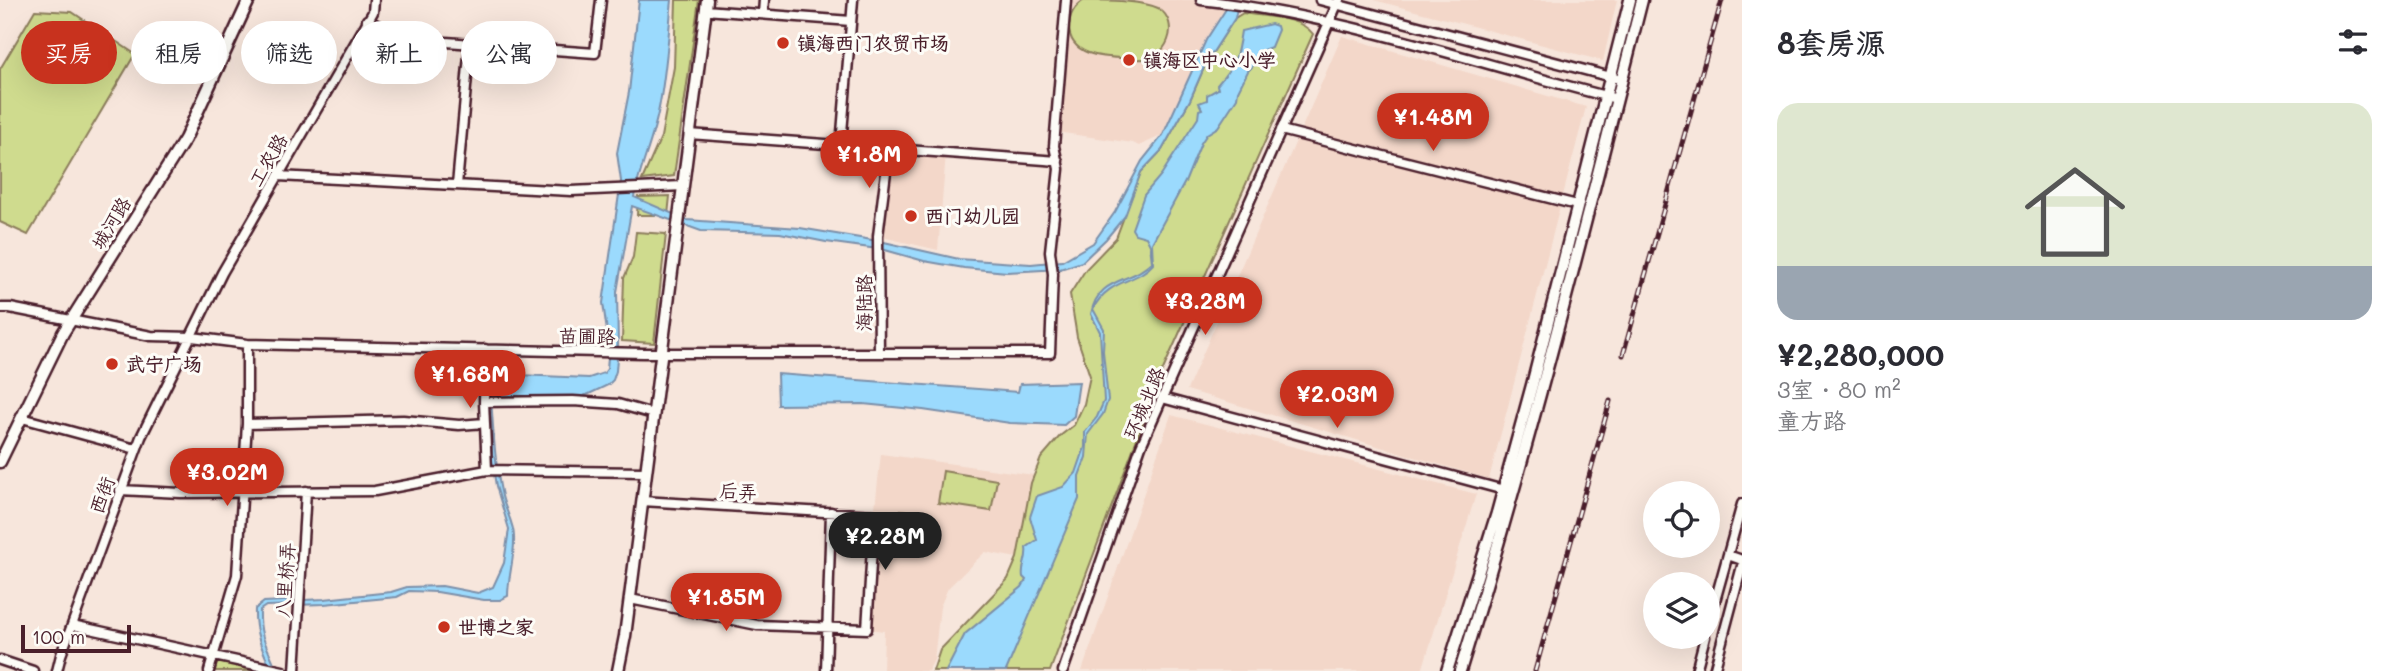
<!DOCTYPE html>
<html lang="zh">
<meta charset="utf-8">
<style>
body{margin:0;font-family:Mali,"LXGW WenKai TC",sans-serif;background:#f7f7f7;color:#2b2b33;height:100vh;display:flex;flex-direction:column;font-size:26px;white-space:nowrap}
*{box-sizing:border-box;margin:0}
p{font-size:23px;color:#7c7c81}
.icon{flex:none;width:38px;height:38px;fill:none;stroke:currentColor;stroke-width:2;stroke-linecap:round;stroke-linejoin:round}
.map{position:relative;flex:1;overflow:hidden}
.sheet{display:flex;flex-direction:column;background:#fff;width:665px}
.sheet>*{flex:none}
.top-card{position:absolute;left:21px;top:21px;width:665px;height:63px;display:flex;gap:14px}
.controls{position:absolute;left:1643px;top:481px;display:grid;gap:14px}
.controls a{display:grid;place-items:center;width:77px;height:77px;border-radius:50%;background:#fff;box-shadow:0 7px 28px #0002;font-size:35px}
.scale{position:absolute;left:21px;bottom:18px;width:110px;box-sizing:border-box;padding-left:7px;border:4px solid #4a1f2b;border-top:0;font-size:19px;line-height:24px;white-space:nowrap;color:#4a1f2b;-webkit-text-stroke:5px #fdfcf7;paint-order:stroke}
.price{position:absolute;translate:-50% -60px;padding:0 16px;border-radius:24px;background:#c8321e;color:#fff;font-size:23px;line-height:46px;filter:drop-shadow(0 2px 4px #0008)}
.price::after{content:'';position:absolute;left:50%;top:42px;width:21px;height:16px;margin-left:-10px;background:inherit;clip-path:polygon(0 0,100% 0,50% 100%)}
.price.active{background:#222;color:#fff}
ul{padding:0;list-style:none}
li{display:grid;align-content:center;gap:14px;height:371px;padding:0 35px}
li+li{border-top:2px solid #e1e1e2}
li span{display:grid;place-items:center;height:217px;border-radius:21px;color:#555}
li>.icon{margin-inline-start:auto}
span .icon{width:126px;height:126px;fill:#fffc;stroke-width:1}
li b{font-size:30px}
h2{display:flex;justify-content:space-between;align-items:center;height:84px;padding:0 35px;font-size:30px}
.pill{padding:0 24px;border-radius:32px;background:#fff;box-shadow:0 7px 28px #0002;font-size:24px;line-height:63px}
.pill.active{background:#c8321e;color:#fff}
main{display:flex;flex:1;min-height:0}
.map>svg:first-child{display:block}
.built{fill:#f3d7c9}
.green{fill:#cfdb8e;stroke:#8c7d5c;stroke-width:2}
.water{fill:#9bdafd;stroke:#7b8fa9;stroke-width:2}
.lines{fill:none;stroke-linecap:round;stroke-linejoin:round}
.minor-casing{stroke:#4a1f2b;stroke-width:13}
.major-casing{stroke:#4a1f2b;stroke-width:15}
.minor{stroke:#fdfcf7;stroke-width:8}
.major{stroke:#fdfcf7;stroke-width:10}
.rail-casing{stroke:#4a1f2b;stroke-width:5}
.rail{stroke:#fdfcf7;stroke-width:2.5;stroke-dasharray:8;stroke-linecap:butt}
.poi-dot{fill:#c8321e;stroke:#fdfcf7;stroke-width:2.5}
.labels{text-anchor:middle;stroke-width:6;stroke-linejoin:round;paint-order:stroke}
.poi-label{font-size:19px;font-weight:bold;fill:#4a1f2b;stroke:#fdfcf7;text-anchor:start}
.street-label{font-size:19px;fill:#4a1f2b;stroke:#fdfcf7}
</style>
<main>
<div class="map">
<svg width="1742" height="671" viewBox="0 0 1742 671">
<rect width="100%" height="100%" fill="#f7e6dc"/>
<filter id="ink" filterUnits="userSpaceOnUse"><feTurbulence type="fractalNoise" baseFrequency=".0143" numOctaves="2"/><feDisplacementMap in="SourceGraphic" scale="14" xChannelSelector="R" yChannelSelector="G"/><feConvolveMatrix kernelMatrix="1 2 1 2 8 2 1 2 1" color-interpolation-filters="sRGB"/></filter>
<g filter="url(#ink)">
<path class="built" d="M1066,0H1201L1225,3L1226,9L1206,40L1163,135L1139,146L1133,143L1056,132Z
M1374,0H1617L1603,61Z
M1342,36L1586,107L1489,479L1187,390Z
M889,148L946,153L938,250L878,236Z
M1171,415L1476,494L1422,671H1082Z
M881,454L1034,475L1031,483L1017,558L985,552L948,588L940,607L934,660L928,671H883L884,631L867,629L874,516Z"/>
<path class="green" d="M676,0H699L674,176L642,180L661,137L674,67Z
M1084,0C1104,0 1141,0 1158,8C1182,23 1167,62 1138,59C1114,57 1069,61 1069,26C1070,14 1074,7 1084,0Z
M35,10L72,12L135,54L28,235L0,222V69Z
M1243,13C1264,17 1300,16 1313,34L1162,372L1050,671H933L940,650L1008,579L1017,558L1031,483L1041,458L1060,436L1074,425L1084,404L1090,376L1077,337L1070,294L1086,269L1116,238L1141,172L1162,150L1190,100L1206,63L1235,18Z
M670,196L668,215H637L638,197Z
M636,232L666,234L654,343L622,341L624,278L633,257Z
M943,471L997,480L991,511L938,503Z
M901,510L931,515L928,532L898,527Z
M213,655L283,671H209Z"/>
<path class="water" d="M639,0H672C668,38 666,76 658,113C652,142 640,168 634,197L687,220L800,228L884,242L959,259L1031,264L1062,261L1093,243L1115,212L1142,161L1163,135L1206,40L1226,9V0H1239L1235,18L1206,63L1190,100L1162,150L1141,172L1125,216L1106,239L1082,262L1060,269L1007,272L964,268L924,261L885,250L826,242L780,233L701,231L632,206L617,292L618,345L616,371L613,380L608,385L589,394L568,401L510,397L496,400V374L589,378L604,373L607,369L609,346L603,303L621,181L617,153L629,92Z
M1271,24L1277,26L1278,30L1271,47L1261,51L1262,57L1248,71L1238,91L1237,98L1218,127L1207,134L1201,143L1186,180L1152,243L1153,264C1136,284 1109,278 1093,309L1104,329L1103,351L1108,400L1103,414L1088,434L1086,457L1079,476V499L1006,671H946L965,634L1022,587L1026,580L1023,577C1021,566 1028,559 1026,548L1037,540L1030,517L1037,496L1063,487L1076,473L1085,447V432L1097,417L1104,401L1100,332L1091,314C1098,276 1131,284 1152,262L1150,245L1146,237L1135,234L1132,229L1144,195L1161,175L1198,118L1199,110L1202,109L1199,103L1207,100V95L1218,89L1217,85C1236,63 1237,58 1241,31Z
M482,368L489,373C493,414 493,456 502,496C505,510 514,523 514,537C515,557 508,576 508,596L500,600H484L437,592L409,591L397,597L324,604L266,606L260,610C259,641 268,645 277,671H272C262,649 254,633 255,609L264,602L324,599L391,592L407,587L442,586L478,593L493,587L504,563L509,529L496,486L492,461V427Z
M777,374L1018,392L1020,384L1079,382L1074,416L1064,425L1010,423L923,410L863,404L778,405Z"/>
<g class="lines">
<defs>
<path id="minor" d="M1201,0C1343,16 1478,64 1617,99
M1320,0L1615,78
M705,10L851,21
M763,14L764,0
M367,20L405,39L595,53L601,0
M1281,130L1577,205
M689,134L1058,161
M841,145L853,0
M278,176L571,191L683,186
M457,185L470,44
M0,308H10L151,336L192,337L247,344L643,353H1050L1053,274L1050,251L1059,169L1054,146L1066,0
M485,349L484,402L487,470
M879,353L878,236L889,148
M1162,398L1504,490
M484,402L573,401L618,404L653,414
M22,418L136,449
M247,424L403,420L459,425L485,423
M120,490L181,493L375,491L487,470L646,472
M1728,555L1742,560
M630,599L757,625L867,629L874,515L642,501
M72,625L283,671
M1708,626L1742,504
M0,660L33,671
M57,671L61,655L141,437L222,273L373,12L374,0
M209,671L237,575L247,424V344
M295,671L306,491
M826,671L831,512
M1063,671L1141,446L1339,0
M1696,671L1705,637
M1714,671L1742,566"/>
<path id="major" d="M0,462L63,333L185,139L249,0
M618,671L625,636L707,0
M1447,671L1497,513L1532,385L1630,0
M1460,671C1529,449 1585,225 1642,0"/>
</defs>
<use href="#minor" class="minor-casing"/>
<use href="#major" class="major-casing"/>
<use href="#minor" class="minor"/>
<use href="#major" class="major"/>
<defs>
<path id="rail" d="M1623,355L1722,0
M1535,671L1610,401"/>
</defs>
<use href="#rail" class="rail-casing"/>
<use href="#rail" class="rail"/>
</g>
</g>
<g class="poi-dot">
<circle cx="783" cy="43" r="7"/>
<circle cx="1129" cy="60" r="7"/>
<circle cx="911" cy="216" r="7"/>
<circle cx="112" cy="364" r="7"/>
<circle cx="444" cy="627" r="7"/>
</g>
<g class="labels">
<g class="poi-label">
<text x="797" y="50">镇海西门农贸市场</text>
<text x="1143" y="67">镇海区中心小学</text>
<text x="925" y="223">西门幼儿园</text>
<text x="126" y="371">武宁广场</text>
<text x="458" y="634">世博之家</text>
</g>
<g class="street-label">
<text transform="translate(268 160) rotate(-60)" y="7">工农路</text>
<text transform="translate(111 223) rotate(-59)" y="7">城河路</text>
<text transform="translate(864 303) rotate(-90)" y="7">海陆路</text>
<text transform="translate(587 336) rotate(1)" y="7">苗圃路</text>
<text transform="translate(1144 403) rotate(-67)" y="7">环城北路</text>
<text transform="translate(738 491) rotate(3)" y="7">后弄</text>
<text transform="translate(102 495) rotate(-70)" y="7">西街</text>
<text transform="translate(285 580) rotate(-86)" y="7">八里桥弄</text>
</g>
</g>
</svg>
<div class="controls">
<a><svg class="icon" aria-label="locate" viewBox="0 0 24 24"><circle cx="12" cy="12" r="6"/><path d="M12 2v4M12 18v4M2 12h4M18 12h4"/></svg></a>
<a><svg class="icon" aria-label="layers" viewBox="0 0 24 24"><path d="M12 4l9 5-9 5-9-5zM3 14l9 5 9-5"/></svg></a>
</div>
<div class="scale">100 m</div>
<b class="price" style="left:1433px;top:153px">¥1.48M</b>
<b class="price" style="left:869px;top:190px">¥1.8M</b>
<b class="price" style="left:1205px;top:337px">¥3.28M</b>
<b class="price" style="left:470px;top:410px">¥1.68M</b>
<b class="price" style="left:1337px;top:430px">¥2.03M</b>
<b class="price" style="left:227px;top:508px">¥3.02M</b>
<b class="price active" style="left:885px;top:572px">¥2.28M</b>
<b class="price" style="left:726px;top:633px">¥1.85M</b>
<div class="top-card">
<a class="pill active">买房</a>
<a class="pill">租房</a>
<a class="pill">筛选</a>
<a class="pill">新上</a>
<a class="pill">公寓</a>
</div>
</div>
<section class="sheet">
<h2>8套房源<svg class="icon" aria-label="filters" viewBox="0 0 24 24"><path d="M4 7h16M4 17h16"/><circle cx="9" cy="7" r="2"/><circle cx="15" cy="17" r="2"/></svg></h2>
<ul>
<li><span style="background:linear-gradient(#dfe7d0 75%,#9aa5b1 0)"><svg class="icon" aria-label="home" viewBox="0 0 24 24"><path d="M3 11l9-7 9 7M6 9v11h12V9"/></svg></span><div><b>¥2,280,000</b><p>3室 · 80 m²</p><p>童方路</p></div></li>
</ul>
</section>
</main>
